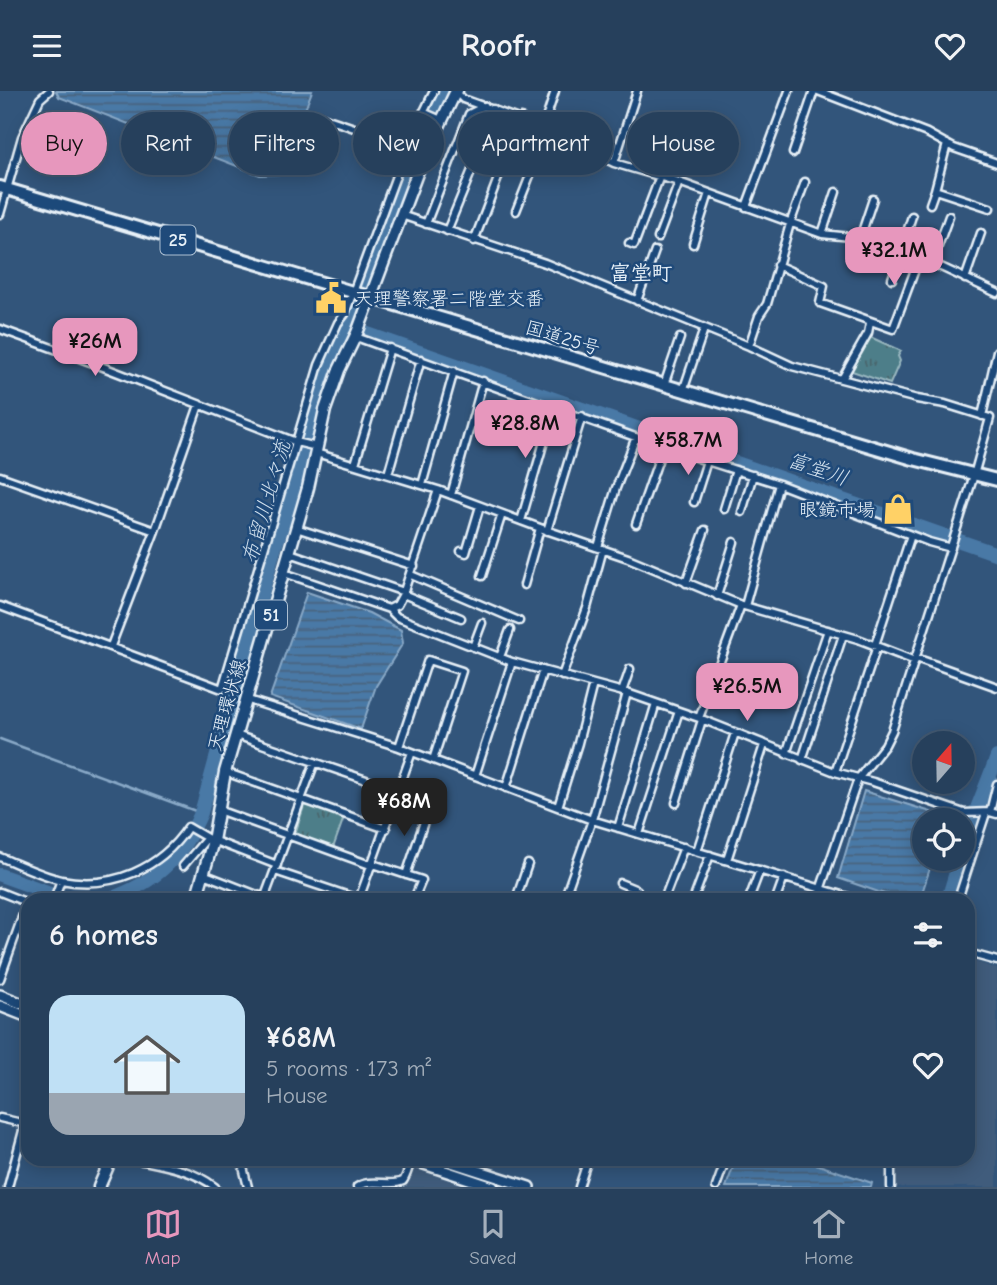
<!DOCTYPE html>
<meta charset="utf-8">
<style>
body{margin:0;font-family:"Comic Neue","Klee One",sans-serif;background:#324b65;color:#f1f3f6;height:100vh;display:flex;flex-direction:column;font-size:26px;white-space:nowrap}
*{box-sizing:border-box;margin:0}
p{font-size:23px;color:#a4afbb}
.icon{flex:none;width:38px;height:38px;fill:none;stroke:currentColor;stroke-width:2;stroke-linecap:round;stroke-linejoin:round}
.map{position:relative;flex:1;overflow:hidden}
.sheet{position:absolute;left:21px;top:802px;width:954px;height:273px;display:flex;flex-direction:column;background:#26405c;border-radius:21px;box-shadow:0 4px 18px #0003,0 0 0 2px #425972}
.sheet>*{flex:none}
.guide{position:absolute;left:21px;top:21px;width:956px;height:63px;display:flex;gap:14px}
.needle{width:46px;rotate:20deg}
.controls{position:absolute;left:912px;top:640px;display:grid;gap:14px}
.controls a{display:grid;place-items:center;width:63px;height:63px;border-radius:50%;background:#26405c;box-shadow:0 4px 18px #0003,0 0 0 2px #425972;font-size:35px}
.price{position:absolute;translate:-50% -60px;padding:0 16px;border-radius:14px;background:#e797bd;color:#111;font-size:23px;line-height:46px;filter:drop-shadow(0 2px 4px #0008)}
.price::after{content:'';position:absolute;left:50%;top:42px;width:21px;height:16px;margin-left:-10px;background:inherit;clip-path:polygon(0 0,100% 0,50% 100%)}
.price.current{background:#222;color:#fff}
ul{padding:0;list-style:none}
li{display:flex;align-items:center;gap:21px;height:175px;padding:0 28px}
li+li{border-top:2px solid #425972}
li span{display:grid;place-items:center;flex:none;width:196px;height:140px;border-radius:21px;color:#555}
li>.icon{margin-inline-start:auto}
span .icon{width:84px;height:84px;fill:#fffc;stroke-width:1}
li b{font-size:30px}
h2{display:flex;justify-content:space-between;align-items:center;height:84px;padding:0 28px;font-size:30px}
.pill{padding:0 24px;border-radius:32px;background:#26405c;box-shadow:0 4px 18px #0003,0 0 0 2px #425972;font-size:24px;line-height:63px}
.pill.current{background:#e797bd;color:#111}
header{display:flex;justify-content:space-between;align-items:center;height:91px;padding:0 28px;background:#26405c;font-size:32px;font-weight:600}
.tab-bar{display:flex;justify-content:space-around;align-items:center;height:98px;border-top:2px solid #425972;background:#26405c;font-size:19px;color:#a4afbb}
.tab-bar a{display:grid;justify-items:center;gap:4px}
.tab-bar .current{color:#e797bd}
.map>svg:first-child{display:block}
.built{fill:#3f5c7c}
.park{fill:url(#park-tufts);stroke:#9ab8c0;stroke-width:2}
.water{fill:url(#water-rules);stroke:#89a9c7;stroke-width:2}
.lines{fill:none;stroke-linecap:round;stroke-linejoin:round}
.stream{stroke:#89a9c7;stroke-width:2.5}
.river{stroke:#4a79a6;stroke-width:14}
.street-casing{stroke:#e8f1f8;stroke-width:11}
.secondary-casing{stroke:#e8f1f8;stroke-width:14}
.primary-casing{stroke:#e8f1f8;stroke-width:15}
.highway-casing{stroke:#e8f1f8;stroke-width:16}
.street{stroke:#1f4a7a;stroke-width:6}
.secondary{stroke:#1f4a7a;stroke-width:9}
.primary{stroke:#1f4a7a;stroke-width:10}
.highway{stroke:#1f4a7a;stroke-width:10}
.labels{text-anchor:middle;stroke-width:5;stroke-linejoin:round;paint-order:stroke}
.shield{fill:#1f4a7a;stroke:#acbfd2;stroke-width:2}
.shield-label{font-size:18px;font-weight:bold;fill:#e8f1f8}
.poi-label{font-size:19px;fill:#e8f1f8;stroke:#1f4a7a;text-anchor:start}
.street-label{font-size:19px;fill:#e8f1f8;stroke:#1f4a7a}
.neighbourhood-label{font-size:21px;font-weight:bold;fill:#e8f1f8;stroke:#1f4a7a}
.water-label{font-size:21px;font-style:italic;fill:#d0dfec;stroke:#1f4a7a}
</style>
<header><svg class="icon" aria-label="menu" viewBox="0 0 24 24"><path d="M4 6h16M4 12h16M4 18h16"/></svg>Roofr<svg class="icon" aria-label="heart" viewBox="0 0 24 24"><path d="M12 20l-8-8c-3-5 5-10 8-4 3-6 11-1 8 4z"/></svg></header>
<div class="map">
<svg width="997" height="1096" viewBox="0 0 997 1096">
<defs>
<pattern id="park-tufts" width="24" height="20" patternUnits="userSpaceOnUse" patternTransform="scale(1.75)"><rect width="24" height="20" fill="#4d7e89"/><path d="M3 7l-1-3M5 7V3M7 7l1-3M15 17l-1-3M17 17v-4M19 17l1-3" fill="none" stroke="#4a666d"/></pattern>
<pattern id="water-rules" width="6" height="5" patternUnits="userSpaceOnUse" patternTransform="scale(1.75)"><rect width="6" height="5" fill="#4a79a6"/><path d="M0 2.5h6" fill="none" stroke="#48637d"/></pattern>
</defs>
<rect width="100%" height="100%" fill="#32557b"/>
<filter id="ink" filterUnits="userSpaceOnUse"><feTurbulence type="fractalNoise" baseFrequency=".0143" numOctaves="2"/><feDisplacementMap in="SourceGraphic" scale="14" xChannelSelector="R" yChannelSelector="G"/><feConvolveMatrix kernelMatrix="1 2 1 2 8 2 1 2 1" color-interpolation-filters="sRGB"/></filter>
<g filter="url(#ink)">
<path class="built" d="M968,868L997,878V1096H895V1068H968Z
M412,1077L470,1096H400L407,1092Z"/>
<path class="park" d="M868,245L901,260L898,265L900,270L890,293L849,279Z
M309,714L344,726L333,757L298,744L296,740L304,715Z"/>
<path class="water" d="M56,0H312L281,83L260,84L59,6Z
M307,501L369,522L401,539L403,552L376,595L361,638L270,606Z
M864,700L947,726L946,730H924V768H933L920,808H899L838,787Z
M736,1068H801L872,1092L871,1096H726Z"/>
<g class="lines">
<path class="stream" d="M0,648L201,722"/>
<path class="river" d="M348,236L997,463
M962,761L974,725L997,666
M0,784L67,808
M109,808C155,792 181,768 201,722L274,458L296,394L316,310L330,271L348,236L417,57L447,0
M948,808L960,768"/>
<defs>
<path id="street" d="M459,0L457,2L463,8L543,37L614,72L679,91L822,143L860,147L902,158L997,202
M818,0L927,42L954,57L997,72
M423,21L441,29
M316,24L407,55
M543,37L555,0
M947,53L935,99L990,117
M793,62L814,0
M614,72L637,0
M930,113L935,99
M746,116L789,0
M516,120L548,39
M0,123L22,46L40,8L49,0
M401,124L545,172L749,255L792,275L917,308L945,313L990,327L974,384L892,640L885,654L858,688L817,808
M426,133L469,23L485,15
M447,140L474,74L493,18
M822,143L836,101
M658,147L679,91
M860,147L873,108
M474,150L521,27
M629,152L634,154L660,85
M693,153L709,102
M932,172L949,125
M777,174L824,195L820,212L893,238L920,165
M892,188L912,125
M965,188L981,142
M637,210L655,160
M0,238L93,272L296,351L317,356
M356,246L663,356L779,393L929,451L951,457
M749,255L759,225L767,213L790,133L805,91
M842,288L868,242L870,232
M664,294L680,247
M683,300L704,238
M982,325L997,260
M316,362L438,399L540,437L628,467L741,514L858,548L915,570
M355,373L390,257
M388,383L421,268
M0,385L155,440
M422,394L454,280
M438,399L403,503L397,514L389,518L397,526L512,571L627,602L699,627L835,681L873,691L964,722L990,721L997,723
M451,404L483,290
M694,411L707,370
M724,418L736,379
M742,421L753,384
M521,430L554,316
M636,433L663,356
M296,437L414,475
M547,440L582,325
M598,456L616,397L636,346
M461,460L466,462L480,415
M290,462L404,501
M284,482L389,518
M411,484L519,530
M482,485L502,423
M686,492L705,439
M524,494L540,437
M403,503L461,527
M717,505L734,451
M0,515L222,598L319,274L338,232L345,223L407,55L434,0
M745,515L779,393
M875,554L911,444
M111,555L155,440L199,314
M473,556L482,532
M500,566L510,539
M916,567L997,596
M562,585L587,517L603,458
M622,601L630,578
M245,608L399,656L592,729L855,808
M699,627L741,514
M236,644L398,700
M399,656L428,569L462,580L433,669
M786,663L828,539
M802,669L843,544
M225,681L386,738
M835,681L877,555
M475,685L512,571
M506,697L543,579
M676,712L702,629
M558,716L578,652L593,593
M218,719L373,775
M990,721L997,693
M618,737L656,612
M639,743L679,620
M697,760L735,642
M0,766C20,774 40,784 61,789C112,799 160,778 188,736L207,747L277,774
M727,769L764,654
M373,773L422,789L414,808
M183,775L207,747
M275,780L358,808
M203,783L265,807
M406,784L428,719
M620,792L637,799L634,808
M0,801L28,812
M695,804L710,764
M54,808L61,789
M264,808L315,671
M359,808L412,661
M516,808L528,773
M564,808L592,729L627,602
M664,808L684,756
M749,808L760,779
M776,808L784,786
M958,808L986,722
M968,862L997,870
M0,888L27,812
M0,1027L26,1033
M134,1068C162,1074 192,1078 215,1096
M241,1068L248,1096
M8,1096L25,1032
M357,1096C369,1087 392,1096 403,1090C407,1085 409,1074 412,1068
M579,1096L588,1068
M716,1096L726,1068
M891,1096V1068"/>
<path id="secondary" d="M0,904L28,915
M0,915L28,926
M409,1068L493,1096
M442,1068L529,1096"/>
<path id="primary" d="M196,808L213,750L225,681L308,397L325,319L339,279L357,242L419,77L456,0
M99,1096L111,1068"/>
<path id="highway" d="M0,96L913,368L997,389"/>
</defs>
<use href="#street" class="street-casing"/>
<use href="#secondary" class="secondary-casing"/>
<use href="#primary" class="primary-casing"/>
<use href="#highway" class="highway-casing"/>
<use href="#street" class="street"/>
<use href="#secondary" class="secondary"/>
<use href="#primary" class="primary"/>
<use href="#highway" class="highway"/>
</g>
</g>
<defs>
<symbol id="civic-bare" viewBox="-9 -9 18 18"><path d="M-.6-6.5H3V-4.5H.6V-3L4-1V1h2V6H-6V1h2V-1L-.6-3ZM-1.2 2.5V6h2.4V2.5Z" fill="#ffd166" stroke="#1f4a7a" stroke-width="2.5" paint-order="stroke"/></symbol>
<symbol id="shop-bare" viewBox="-9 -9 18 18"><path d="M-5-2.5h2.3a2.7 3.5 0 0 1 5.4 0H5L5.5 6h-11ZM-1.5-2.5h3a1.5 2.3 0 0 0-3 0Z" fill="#ffd166" stroke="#1f4a7a" stroke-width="2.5" paint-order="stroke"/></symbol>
</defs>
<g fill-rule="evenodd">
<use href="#civic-bare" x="309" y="185" width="44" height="44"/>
<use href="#shop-bare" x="876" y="396" width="44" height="44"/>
</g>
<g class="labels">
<g class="shield">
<rect x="160.5" y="134.5" width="35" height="29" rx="5"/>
<rect x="255" y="509.5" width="32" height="29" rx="5"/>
</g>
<g class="shield-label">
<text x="178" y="155">25</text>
<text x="271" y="530">51</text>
</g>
<g class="poi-label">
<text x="354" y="214">天理警察署二階堂交番</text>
<text x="875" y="425" text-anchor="end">眼鏡市場</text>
</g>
<g class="street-label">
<text transform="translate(563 246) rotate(17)" y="7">国道25号</text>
<text transform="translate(226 614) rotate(-74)" y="7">天理環状線</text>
</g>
<g class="neighbourhood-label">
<text x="641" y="189">富堂町</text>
</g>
<g class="water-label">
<text transform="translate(818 378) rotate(19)" y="7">富堂川</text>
<text transform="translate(266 411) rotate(-74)" y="7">布留川北々流</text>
</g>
</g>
</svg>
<div class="controls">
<a><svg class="needle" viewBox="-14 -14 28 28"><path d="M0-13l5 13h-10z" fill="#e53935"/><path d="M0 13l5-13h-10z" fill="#a4afbb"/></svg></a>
<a><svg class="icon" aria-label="locate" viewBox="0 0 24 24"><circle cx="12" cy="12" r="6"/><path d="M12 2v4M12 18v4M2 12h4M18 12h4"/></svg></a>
</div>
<b class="price" style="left:894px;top:196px">¥32.1M</b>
<b class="price" style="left:95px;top:287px">¥26M</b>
<b class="price" style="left:525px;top:369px">¥28.8M</b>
<b class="price" style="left:688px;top:386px">¥58.7M</b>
<b class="price" style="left:747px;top:632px">¥26.5M</b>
<b class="price current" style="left:404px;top:747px">¥68M</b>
<div class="guide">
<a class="pill current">Buy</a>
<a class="pill">Rent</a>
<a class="pill">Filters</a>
<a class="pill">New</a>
<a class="pill">Apartment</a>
<a class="pill">House</a>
</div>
<section class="sheet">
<h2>6 homes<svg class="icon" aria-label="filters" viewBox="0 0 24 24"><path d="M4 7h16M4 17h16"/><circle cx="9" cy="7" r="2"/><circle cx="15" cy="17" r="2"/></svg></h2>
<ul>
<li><span style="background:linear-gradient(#bfe0f5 70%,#9aa5b1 0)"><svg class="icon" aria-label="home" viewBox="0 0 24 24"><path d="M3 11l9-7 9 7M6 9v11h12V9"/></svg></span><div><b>¥68M</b><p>5 rooms · 173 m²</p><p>House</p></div><svg class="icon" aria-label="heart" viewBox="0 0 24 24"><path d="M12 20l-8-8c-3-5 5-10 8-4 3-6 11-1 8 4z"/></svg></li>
</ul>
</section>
</div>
<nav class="tab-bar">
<a class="current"><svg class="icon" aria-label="map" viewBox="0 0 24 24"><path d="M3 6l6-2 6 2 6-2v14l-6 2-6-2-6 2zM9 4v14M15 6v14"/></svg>Map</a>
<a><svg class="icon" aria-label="saved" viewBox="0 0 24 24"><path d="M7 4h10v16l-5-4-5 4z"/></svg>Saved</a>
<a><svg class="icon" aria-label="home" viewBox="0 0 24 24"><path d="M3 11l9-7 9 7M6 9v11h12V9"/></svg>Home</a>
</nav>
